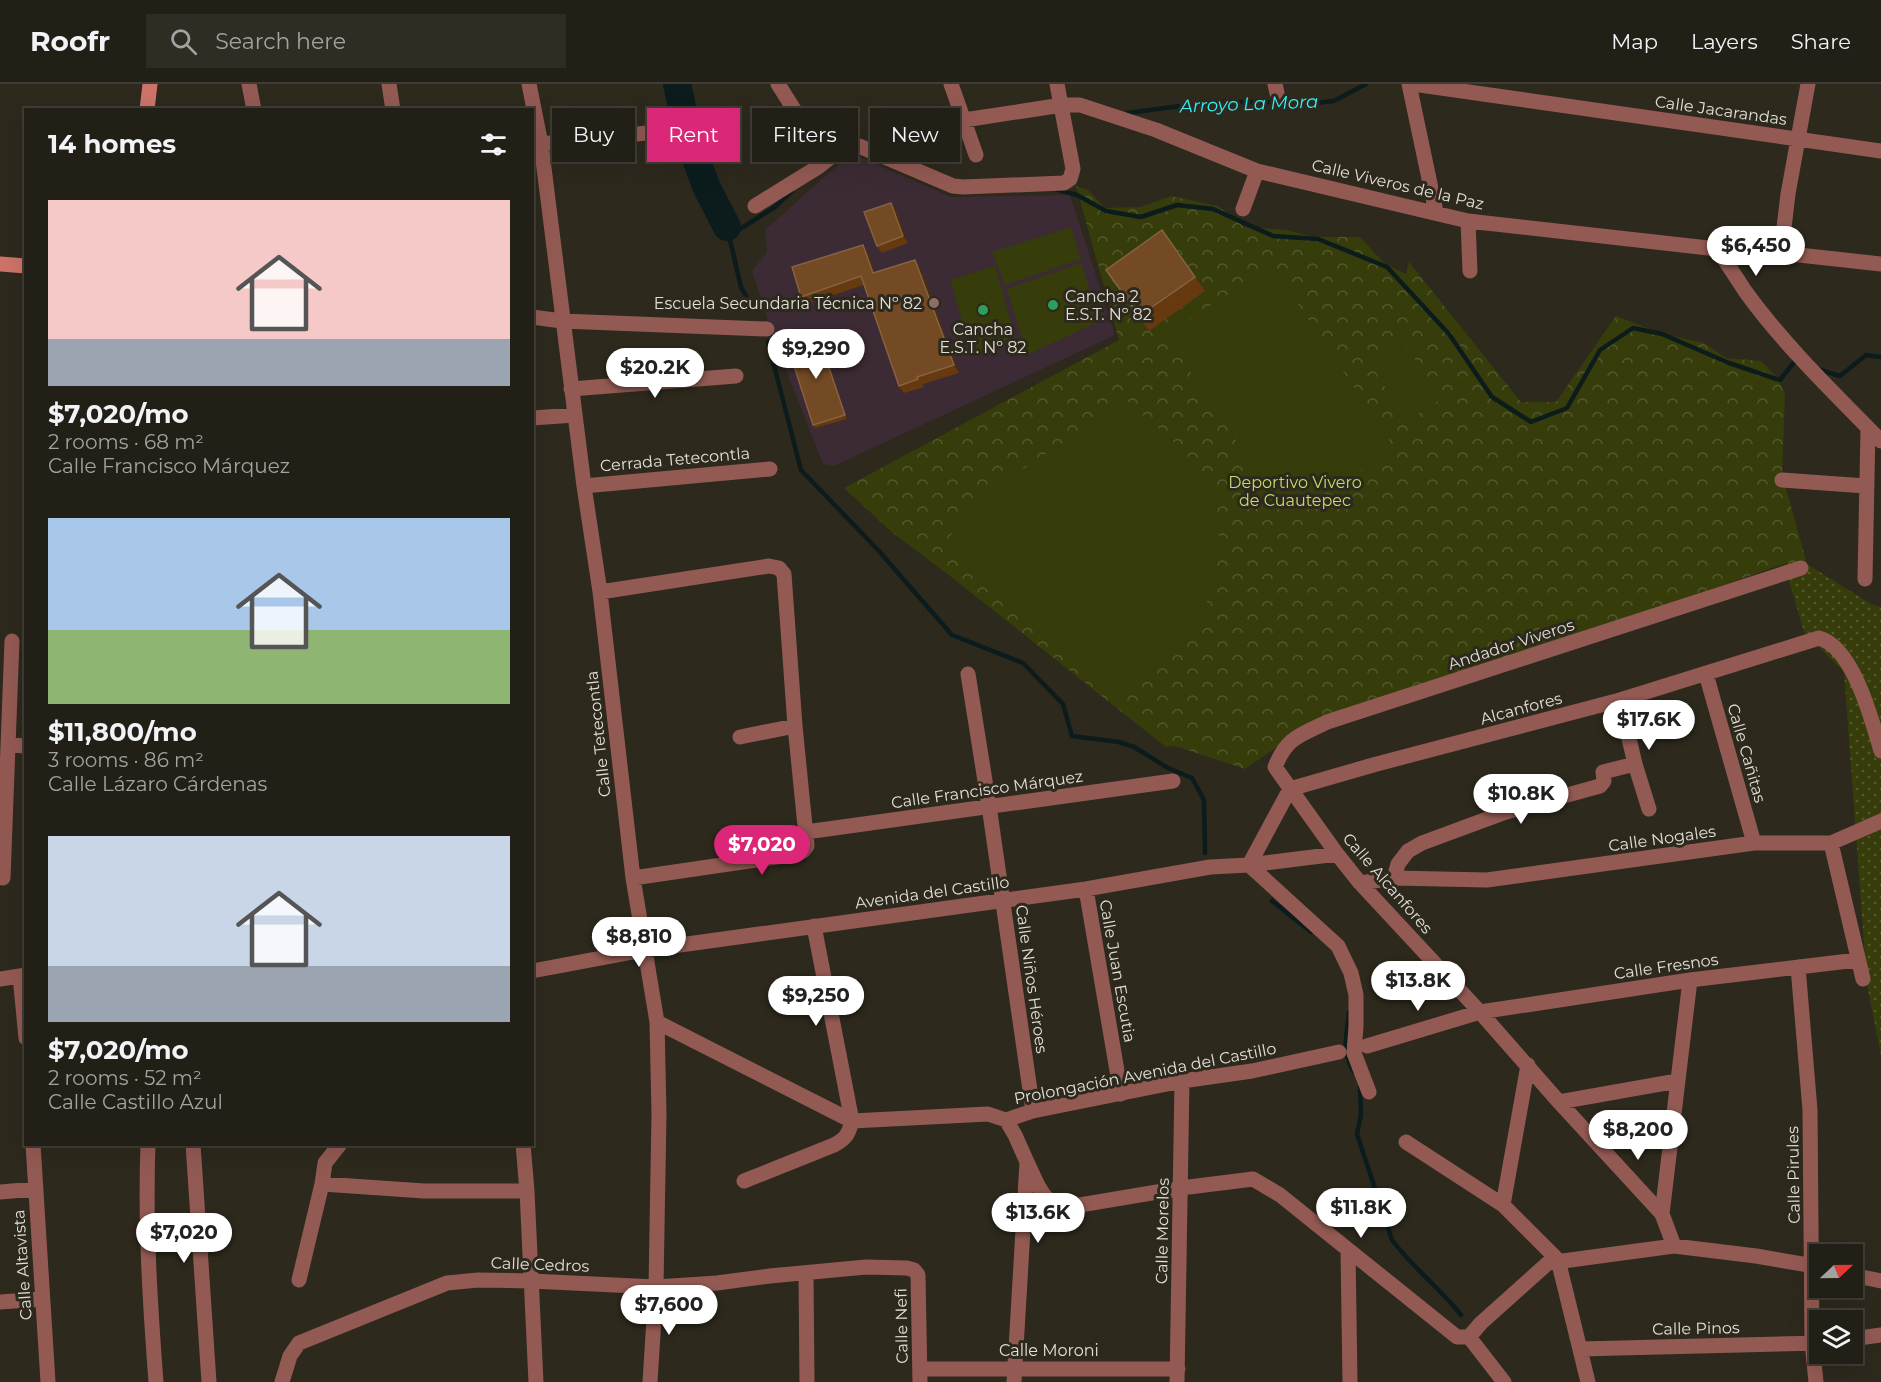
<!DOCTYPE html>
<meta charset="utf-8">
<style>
body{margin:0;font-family:Montserrat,sans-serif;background:#2e2c23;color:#f1f3f6;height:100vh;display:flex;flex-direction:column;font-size:22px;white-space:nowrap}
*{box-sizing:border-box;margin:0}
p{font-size:20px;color:#a2a2a1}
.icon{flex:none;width:33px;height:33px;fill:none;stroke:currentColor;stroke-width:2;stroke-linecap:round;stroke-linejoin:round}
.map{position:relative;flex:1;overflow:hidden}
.panel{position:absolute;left:24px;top:24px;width:510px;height:1038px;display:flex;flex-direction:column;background:#221f16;border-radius:0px;box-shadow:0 6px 24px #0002,0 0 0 2px #3f3d35}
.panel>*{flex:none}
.top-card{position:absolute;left:552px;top:24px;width:570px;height:54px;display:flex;gap:12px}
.needle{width:39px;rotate:68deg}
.fabs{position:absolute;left:1809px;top:1160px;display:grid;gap:12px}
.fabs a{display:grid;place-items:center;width:54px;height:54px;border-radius:0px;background:#221f16;box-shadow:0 6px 24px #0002,0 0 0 2px #3f3d35;font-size:30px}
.price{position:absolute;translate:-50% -51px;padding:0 14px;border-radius:21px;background:#fff;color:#222;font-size:20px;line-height:39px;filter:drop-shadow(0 2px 3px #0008)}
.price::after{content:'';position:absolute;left:50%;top:36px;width:18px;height:14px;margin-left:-9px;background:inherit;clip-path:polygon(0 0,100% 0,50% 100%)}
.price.current{background:#db2777;color:#fff}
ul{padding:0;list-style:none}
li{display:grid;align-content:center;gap:12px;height:318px;padding:0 24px}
li span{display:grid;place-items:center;height:186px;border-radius:0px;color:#555}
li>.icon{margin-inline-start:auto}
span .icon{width:108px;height:108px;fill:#fffc;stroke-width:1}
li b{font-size:26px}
h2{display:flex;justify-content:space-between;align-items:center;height:72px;padding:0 24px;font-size:26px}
.tag{padding:0 21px;border-radius:0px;background:#221f16;box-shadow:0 6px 24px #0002,0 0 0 2px #3f3d35;font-size:21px;line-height:54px}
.tag.current{background:#db2777;color:#fff}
header{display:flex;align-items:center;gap:36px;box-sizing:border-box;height:84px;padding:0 30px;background:#221f16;border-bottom:2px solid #3f3d35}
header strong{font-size:28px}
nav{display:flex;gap:33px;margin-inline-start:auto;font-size:21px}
.search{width:420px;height:54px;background:#2e2c23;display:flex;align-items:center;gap:15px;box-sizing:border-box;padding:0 21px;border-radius:0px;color:#a2a2a1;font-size:22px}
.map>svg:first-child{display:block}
.education{fill:#3c2b34}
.grass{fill:url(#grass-dots)}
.park{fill:url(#park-crowns)}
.pitch{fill:#363d0b}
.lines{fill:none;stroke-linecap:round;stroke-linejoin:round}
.stream{stroke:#0c1c1d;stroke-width:4.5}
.river{stroke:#0c1c1d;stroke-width:28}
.street{stroke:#935a53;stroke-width:15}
.secondary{stroke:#ce7369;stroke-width:15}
.wall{fill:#66390f}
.shaded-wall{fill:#4a2b0c}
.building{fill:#744a25;stroke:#856241;stroke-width:1.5}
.education-dot{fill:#8d6e63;stroke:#2d291d;stroke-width:2}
.leisure-dot{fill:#2e9e5b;stroke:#2d291d;stroke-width:2}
.labels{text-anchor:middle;stroke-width:6;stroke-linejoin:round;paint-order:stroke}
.street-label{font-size:16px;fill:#e2dfd8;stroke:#2d291d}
.poi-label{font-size:16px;fill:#e2dfd8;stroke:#2d291d;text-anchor:start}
.park-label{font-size:16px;fill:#c6da69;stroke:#2d291d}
.water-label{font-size:18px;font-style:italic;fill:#32f0fc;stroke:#2d291d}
</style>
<header>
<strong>Roofr</strong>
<div class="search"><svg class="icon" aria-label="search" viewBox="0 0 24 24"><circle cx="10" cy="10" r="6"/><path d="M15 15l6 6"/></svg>Search here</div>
<nav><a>Map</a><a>Layers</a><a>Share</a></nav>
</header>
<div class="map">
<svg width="1881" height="1298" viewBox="0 0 1881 1298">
<defs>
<pattern id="grass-dots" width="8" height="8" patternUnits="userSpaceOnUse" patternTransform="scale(1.5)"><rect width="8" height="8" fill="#363d0b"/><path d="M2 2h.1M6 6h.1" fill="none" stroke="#53592e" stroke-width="1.8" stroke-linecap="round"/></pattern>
<pattern id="park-crowns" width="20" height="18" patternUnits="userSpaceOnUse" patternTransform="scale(1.5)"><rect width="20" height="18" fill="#363d0b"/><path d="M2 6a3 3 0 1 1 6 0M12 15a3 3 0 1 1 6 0" fill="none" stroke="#53592e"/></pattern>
</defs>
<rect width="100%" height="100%" fill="#2d291d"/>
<path class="education" d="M851,69L951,113L1070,111L1115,251L834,382L823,380L774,255L752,187L767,168L765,146Z"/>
<path class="grass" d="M1807,480L1871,520L1881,523V972L1867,900L1844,588L1804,548L1786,487Z"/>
<path class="park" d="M1076,102L1088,106L1105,124L1141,123L1171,112L1218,122L1244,143L1286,146L1314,153H1360L1385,180L1406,190L1409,178L1521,318H1556L1616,232L1662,250L1704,259L1726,274L1761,277L1777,293L1785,310L1782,390L1807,480L1790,486L1788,479L1772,484L1293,652L1245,685L1175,662L1166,663L950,492L893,449L844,404L1119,256Z"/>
<path class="pitch" d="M1071,143L1081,175L1005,201L992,168Z
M1081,179L1100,237L1027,271L1007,205Z
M995,182L1016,256L972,272L950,196Z
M1273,183L1395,365L1288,433L1165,250Z
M1402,256L1441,315L1407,337L1369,278Z
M1127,317C1152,340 1183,362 1202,391C1234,437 1217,522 1181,562C1164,581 1140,595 1118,609L1043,549L957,476C950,466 947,457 954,446L1005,397Z"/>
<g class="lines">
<path class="stream" d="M1127,29L1211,18H1266L1298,21L1334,17L1366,0
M826,72L829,61L840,52L857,55
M1055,105L1077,111L1106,127L1141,133L1177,121L1213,125L1273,152L1318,155L1387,183L1449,250L1492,313L1531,338L1567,324L1600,266L1633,244L1662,250L1729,279L1780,296L1794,278L1798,279
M747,214L741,203L727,143L740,145L775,123L792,107
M768,258L801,386L878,466L952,551L1023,579L1063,620L1072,652L1119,658L1134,663L1168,684L1192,694L1204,716L1205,769
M1817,285L1840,292L1866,271L1881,273
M1272,817L1311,848
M1349,928C1347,953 1341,964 1353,987
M1360,1003L1361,1031L1357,1050L1392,1156C1412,1183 1440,1204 1461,1231"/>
<path class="river" d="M677,0L690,59L706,102L727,143"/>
<path class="street" d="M249,0L254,26
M389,0L393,26
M529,0L541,60L584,402L600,508L633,794L657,938L659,1030L656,1203L650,1298
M778,0L810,51
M951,0L976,71
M1275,0L1277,9
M1409,0L1436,128
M1413,0L1881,67
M964,36L1062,21H1080L1156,46L1257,87L1468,137L1717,165L1781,169L1881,180
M541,60L666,47
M755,122L818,83L842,64L848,62H859L953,102L963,103L1064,99L1070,95L1073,85L1057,0
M1243,125L1257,87
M1468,137L1470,187
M1717,165C1727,179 1736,193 1745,207C1784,261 1835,310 1881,357
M1781,169L1788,110L1808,0
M532,233L562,237L767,245
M571,305L736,292
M532,334L575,331
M1782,396L1866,402
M584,402L770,385
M1801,484L1327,638C1299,652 1287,653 1275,683L1337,770L1360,799L1480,928L1559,1018L1662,1130L1674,1162L1756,1172L1820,1183
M1865,495L1868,344
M600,508L769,482L779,484L784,490L795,642L807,762L803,767L797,770L633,794
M968,590L989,722L1033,1027
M1706,590L1754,759
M1620,616L1635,680L1649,725
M740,653L795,642
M9,661L26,662
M1290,705L1373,681L1620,616L1819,554C1853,563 1872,636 1881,667
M1290,705L1249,781L1338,862L1351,889L1356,911V942L1354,969L1369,1008
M806,748L1173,697
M1831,759L1881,737
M3,794L12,557
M1394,794L1398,780L1408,767L1422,759L1506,728L1600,702L1604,697L1603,688L1635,680
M1360,799L1394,794L1487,796L1754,759H1831L1863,895
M1086,805L1121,1010
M1798,883L1810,1026L1812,1259L1816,1298
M532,887L644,866L1086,805L1210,783L1249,781L1337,770
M20,892L26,954
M0,895L26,891
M657,938L852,1037L988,1030L1006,1036L1033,1027L1182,997L1252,987L1339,968
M1367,962L1480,928L1690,896L1857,876
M1559,1018L1677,997
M1006,1036L1015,1051L1027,1078L1014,1298
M1406,1058L1503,1121L1558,1176L1588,1298
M33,1060L48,1298
M148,1060C145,1140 150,1219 156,1298
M193,1060L209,1298
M523,1060L527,1107L536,1298
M1027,1078C1038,1100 1041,1120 1068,1123L1181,1104L1253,1095L1280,1111L1457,1253H1469L1481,1239L1548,1179L1674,1162
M744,1097L834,1061C846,1055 849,1049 852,1037L814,842
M322,1100L424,1107H527
M0,1108L35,1105
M1503,1121L1528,981
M1662,1130L1690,896
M1348,1166L1350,1298
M806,1189L807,1298
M1852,1191L1881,1197
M299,1196L322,1100L325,1079L340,1060
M0,1218L42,1215
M1469,1253L1504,1298
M1852,1255L1881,1251
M1580,1265L1820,1259
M920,1285H1178
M282,1298L290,1272L299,1259L447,1199L478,1196L531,1197L656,1203L717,1199L770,1192L866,1183L907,1184L914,1186L918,1191L920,1298
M1177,1298L1182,997"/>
<path class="secondary" d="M147,26L150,0
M0,180L26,182"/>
</g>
<path class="wall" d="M896,126L908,159L882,169L877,162Z
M1162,146L1205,207L1149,247L1106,186Z
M868,169L875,189L915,176L920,183L959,289L923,300L924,303L904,309L899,302L864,201L806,220L801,213Z
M818,251L820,254L847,335L815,344L813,341Z"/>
<path class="shaded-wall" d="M891,119L896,126L908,159L903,152Z
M863,161L868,169L878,197L873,189Z
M915,176L920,183L959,289L954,281Z
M818,251L820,254L847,335L845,331Z"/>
<path class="building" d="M891,119L903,152L877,162L864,128Z
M1162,146L1195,193L1139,232L1106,186Z
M863,161L873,189L915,176L954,281L917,293L918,295L899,302L861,192L801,213L792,183Z
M818,251L845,331L813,341L787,260Z"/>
<circle class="education-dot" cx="934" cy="219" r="6"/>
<g class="leisure-dot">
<circle cx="1053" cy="221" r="6"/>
<circle cx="983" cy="226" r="6"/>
</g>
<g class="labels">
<g class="street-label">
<text transform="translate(1721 26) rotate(8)" y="6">Calle Jacarandas</text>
<text transform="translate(1398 100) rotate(13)" y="6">Calle Viveros de la Paz</text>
<text transform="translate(675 375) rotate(-5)" y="6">Cerrada Tetecontla</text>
<text transform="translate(1511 560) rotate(-18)" y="6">Andador Viveros</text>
<text transform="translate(1521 624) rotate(-15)" y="6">Alcanfores</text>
<text transform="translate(598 650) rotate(-96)" y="6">Calle Tetecontla</text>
<text transform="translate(1747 669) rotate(74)" y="6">Calle Cañitas</text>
<text transform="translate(987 705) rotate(-8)" y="6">Calle Francisco Márquez</text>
<text transform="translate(1662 754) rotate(-8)" y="6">Calle Nogales</text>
<text transform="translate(1388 799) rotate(49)" y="6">Calle Alcanfores</text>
<text transform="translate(932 808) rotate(-8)" y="6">Avenida del Castillo</text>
<text transform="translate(1666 882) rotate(-8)" y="6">Calle Fresnos</text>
<text transform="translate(1118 887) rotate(80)" y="6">Calle Juan Escutia</text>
<text transform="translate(1032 895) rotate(82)" y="6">Calle Niños Héroes</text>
<text transform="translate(1145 989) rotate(-11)" y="6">Prolongación Avenida del Castillo</text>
<text transform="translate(1793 1091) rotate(-91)" y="6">Calle Pirules</text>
<text transform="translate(1162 1147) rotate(-89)" y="6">Calle Morelos</text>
<text transform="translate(540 1180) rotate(2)" y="6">Calle Cedros</text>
<text transform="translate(22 1181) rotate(-94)" y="6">Calle Altavista</text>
<text transform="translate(901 1242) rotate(-91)" y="6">Calle Nefi</text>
<text transform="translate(1696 1244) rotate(-1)" y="6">Calle Pinos</text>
<text x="1049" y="1272">Calle Moroni</text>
</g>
<g class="poi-label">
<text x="1065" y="218">Cancha 2<tspan x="1065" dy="18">E.S.T. Nº 82</tspan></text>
<text x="922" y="225" text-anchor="end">Escuela Secundaria Técnica Nº 82</text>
<text x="983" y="251" text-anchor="middle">Cancha<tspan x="983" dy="18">E.S.T. Nº 82</tspan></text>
</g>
<g class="park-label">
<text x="1295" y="404">Deportivo Vivero<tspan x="1295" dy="18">de Cuautepec</tspan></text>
</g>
<g class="water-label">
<text transform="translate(1249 20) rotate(-2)" y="6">Arroyo La Mora</text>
</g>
</g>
</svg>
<div class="fabs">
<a><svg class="needle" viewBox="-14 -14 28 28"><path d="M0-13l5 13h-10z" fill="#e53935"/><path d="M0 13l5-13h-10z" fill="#a2a2a1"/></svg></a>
<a><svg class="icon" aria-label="layers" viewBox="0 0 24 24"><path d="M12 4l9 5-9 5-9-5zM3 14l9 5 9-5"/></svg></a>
</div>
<b class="price" style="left:1756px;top:193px">$6,450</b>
<b class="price" style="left:816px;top:296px">$9,290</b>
<b class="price" style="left:655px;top:315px">$20.2K</b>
<b class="price" style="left:1649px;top:667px">$17.6K</b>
<b class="price" style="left:1521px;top:741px">$10.8K</b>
<b class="price current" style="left:762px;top:792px">$7,020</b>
<b class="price" style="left:639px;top:884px">$8,810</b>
<b class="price" style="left:1418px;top:928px">$13.8K</b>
<b class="price" style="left:816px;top:943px">$9,250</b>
<b class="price" style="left:1638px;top:1077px">$8,200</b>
<b class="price" style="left:1361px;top:1155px">$11.8K</b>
<b class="price" style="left:1038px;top:1160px">$13.6K</b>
<b class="price" style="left:184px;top:1180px">$7,020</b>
<b class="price" style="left:669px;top:1252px">$7,600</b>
<div class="top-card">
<a class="tag">Buy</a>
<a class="tag current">Rent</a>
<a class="tag">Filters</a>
<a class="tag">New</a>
</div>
<section class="panel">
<h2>14 homes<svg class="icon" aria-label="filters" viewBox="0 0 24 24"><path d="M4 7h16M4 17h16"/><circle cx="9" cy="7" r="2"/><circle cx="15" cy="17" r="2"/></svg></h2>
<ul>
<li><span style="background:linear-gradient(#f6c9c9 75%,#9aa5b1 0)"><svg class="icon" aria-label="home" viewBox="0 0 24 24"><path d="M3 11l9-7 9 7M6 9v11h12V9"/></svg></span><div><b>$7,020/mo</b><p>2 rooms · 68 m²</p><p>Calle Francisco Márquez</p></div></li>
<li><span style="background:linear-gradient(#a9c7e8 60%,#8fb573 0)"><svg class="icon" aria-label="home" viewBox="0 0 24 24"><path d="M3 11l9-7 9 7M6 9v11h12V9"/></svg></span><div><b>$11,800/mo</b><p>3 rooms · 86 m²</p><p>Calle Lázaro Cárdenas</p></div></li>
<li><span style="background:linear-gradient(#c9d6e8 70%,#9aa5b1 0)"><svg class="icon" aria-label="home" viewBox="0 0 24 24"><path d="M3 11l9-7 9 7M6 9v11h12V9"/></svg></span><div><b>$7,020/mo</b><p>2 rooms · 52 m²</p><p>Calle Castillo Azul</p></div></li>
</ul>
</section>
</div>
